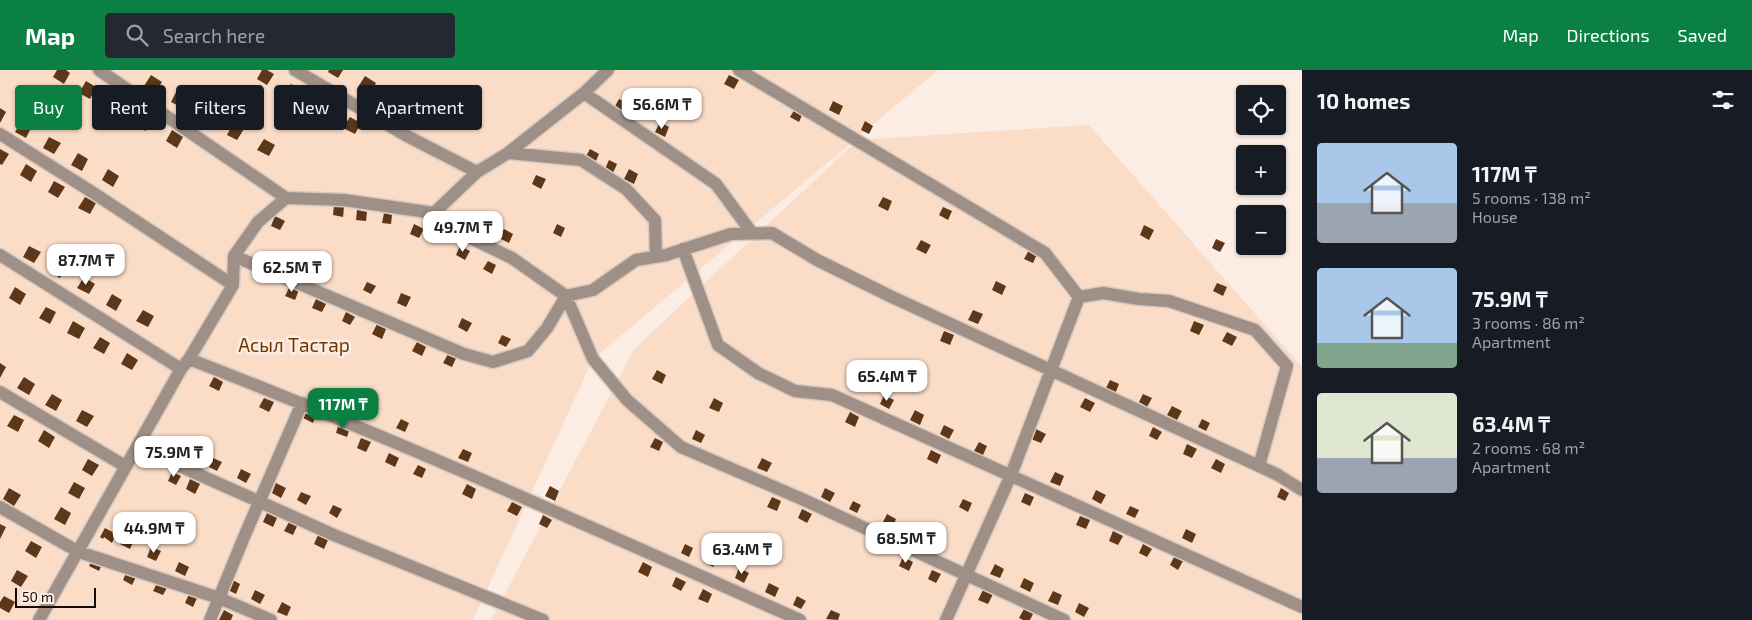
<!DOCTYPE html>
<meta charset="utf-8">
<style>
body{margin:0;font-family:"Exo 2",sans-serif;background:#242831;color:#f1f3f6;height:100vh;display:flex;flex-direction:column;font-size:19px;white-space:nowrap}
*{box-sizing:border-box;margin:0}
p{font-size:16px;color:#9ea1a6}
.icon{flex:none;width:28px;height:28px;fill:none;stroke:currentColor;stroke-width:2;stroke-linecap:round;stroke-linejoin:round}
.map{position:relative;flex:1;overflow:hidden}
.sheet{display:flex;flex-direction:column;background:#171b24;width:450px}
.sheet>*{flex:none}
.top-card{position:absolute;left:15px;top:15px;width:475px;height:45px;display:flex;gap:10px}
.tools{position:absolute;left:1236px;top:15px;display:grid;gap:10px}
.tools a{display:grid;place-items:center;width:50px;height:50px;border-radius:5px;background:#171b24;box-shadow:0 1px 4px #0004;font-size:25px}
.scale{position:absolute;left:15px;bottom:12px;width:81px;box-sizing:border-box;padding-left:5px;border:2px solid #150b04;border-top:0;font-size:14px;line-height:18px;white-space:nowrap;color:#150b04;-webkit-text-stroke:4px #fbede4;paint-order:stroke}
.price{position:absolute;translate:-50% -42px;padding:0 11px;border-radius:10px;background:#fff;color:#222;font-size:16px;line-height:32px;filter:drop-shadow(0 1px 2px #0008)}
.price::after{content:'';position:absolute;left:50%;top:30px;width:15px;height:11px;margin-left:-8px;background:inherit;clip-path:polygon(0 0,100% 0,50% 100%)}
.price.on{background:#0b8043;color:#fff}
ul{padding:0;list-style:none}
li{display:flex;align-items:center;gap:15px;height:125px;padding:0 15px}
li span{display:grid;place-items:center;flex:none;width:140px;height:100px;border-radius:5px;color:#555}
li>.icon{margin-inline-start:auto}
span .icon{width:60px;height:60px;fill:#fffc;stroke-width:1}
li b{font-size:21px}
h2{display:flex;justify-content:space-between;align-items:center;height:60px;padding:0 15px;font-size:21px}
.tag{padding:0 18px;border-radius:5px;background:#171b24;box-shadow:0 1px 4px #0004;font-size:18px;line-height:45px}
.tag.on{background:#0b8043;color:#fff}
header{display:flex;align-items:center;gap:30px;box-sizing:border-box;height:70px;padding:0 25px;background:#0b8043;color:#fff}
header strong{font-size:24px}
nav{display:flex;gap:28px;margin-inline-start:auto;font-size:18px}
.search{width:350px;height:45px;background:#242831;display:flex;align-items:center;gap:12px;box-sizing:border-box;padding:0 18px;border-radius:5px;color:#9ea1a6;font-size:19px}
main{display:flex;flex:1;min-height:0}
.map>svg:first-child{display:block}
.green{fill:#fadcc7}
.building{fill:#5c3719}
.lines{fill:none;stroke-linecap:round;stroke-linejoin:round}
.minor-casing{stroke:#d6c9c0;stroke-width:15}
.minor{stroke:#9e9087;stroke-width:12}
.labels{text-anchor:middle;stroke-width:5;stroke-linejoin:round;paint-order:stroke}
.park-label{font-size:19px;fill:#703800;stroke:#fbede4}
</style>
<header>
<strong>Map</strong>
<div class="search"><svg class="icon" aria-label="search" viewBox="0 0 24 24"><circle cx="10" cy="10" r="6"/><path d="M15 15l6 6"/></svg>Search here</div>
<nav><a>Map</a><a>Directions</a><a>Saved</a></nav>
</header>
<main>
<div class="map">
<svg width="1302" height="550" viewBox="0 0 1302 550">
<rect width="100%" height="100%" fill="#fbede4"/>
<path class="green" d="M0,0H938L593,289L473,550H0Z
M1089,55L1302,297V550H491L635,278L858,70Z"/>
<path class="building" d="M57,0H66L70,3L64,14L53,7Z
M262,0H267L274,4L267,15L257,9Z
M329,0H343L338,8L328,2Z
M151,5L162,12L156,22L144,16Z
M729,5L739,10L734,19L724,14Z
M365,6L376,13L370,24L358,17Z
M86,11L96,17L90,29L79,23Z
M291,14L302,20L296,32L285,25Z
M177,20L188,26L181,37L171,32Z
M113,28L125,34L118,45L107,38Z
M619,29L627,33L623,42L614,38Z
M319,31L330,36L323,48L313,42Z
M833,31L843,36L839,45L829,40Z
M205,36L216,43L210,54L199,48Z
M0,38L6,42L0,53Z
M795,39L803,43L799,52L790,47Z
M142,44L152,50L146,61L135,56Z
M350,47L361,53L355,64L343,58Z
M22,51L32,56L26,68L15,62Z
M865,51L873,56L869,64L861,60Z
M660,52L669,57L665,67L655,62Z
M233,53L244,59L237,70L227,65Z
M172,60L183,67L177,78L166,71Z
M49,67L61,73L54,84L43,78Z
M264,69L275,75L269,86L257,80Z
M0,79L9,84L2,95L0,94Z
M590,79L599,84L595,93L585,88Z
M78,83L88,89L82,101L71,95Z
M609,90L617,94L613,103L605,99Z
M26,94L37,101L31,112L20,105Z
M108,99L119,106L113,117L102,110Z
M629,99L638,104L634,114L624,109Z
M536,105L546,109L541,119L532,114Z
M54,111L65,117L58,128L48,122Z
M85,127L96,133L90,144L78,138Z
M883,127L892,131L888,141L878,136Z
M334,135L344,137L343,147L333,145Z
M943,137L952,141L948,150L939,145Z
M357,140L367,142L366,151L356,150Z
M384,143L392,145L391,154L382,153Z
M275,146L285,151L280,160L271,156Z
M414,154L424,159L419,168L410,164Z
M557,154L565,158L561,167L553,163Z
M1144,155L1154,160L1149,170L1140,165Z
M504,159L513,164L509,173L499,168Z
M1216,169L1225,173L1220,182L1212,178Z
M921,170L931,175L926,184L916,179Z
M29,176L41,182L34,193L23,187Z
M460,176L470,181L465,190L456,185Z
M1029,180L1037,184L1033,193L1024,189Z
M300,187L310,192L305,201L296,196Z
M56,191L66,197L60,208L50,202Z
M488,191L496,195L492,204L483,199Z
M84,207L95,214L89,224L77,218Z
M996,211L1006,216L1002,225L992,220Z
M367,212L376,216L371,224L363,220Z
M1217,213L1227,217L1223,226L1213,221Z
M290,216L299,220L295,230L285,226Z
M15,217L26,224L20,235L9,228Z
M401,223L411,227L406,237L397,233Z
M112,224L122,230L116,241L106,235Z
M316,229L326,234L322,242L312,238Z
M46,237L56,242L50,254L39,248Z
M143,240L154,246L148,257L136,251Z
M973,240L983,244L978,254L968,250Z
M346,242L355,247L350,255L342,251Z
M462,248L472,253L467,262L458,257Z
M73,251L85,258L79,269L67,263Z
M1194,251L1204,255L1199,265L1190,261Z
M377,254L386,259L382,269L372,264Z
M944,261L954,265L950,275L940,271Z
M1227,262L1237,267L1232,276L1222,271Z
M502,265L511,269L506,277L498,273Z
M100,267L110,273L104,284L93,278Z
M417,272L426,277L422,286L412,281Z
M127,283L138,290L132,300L121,294Z
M448,284L456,288L452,297L443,293Z
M0,293L6,297L0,308Z
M657,300L666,305L662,314L652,309Z
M24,307L35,314L29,325L17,318Z
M214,307L223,312L219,321L209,316Z
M1110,310L1119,314L1115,324L1105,320Z
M327,319L336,324L332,333L322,328Z
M52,324L62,330L56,341L45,335Z
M1143,324L1152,328L1147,337L1139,332Z
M884,325L894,330L889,339L880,334Z
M264,328L274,332L269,342L259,337Z
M714,328L723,333L719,342L709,338Z
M1085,328L1095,333L1090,342L1080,337Z
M357,332L367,336L362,346L352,342Z
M1172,336L1182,341L1177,350L1167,345Z
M307,339L317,343L313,353L303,348Z
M82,340L94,346L87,357L76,351Z
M915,340L924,345L920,355L910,350Z
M850,342L859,347L855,357L845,352Z
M14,345L24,350L18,362L7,356Z
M401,349L409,353L405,362L396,358Z
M1202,349L1210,353L1206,361L1198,357Z
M339,353L350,358L347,367L336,363Z
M944,355L954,360L949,369L940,364Z
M1153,357L1162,362L1157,370L1149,366Z
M1036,359L1046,364L1041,373L1031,369Z
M44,360L55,367L49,378L38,371Z
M696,360L705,365L701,373L692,369Z
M361,368L371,372L366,382L357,378Z
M655,368L663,372L659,381L650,377Z
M170,369L179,373L175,383L165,378Z
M979,372L987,376L983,385L974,381Z
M1187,374L1197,379L1192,388L1183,384Z
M463,379L472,383L468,392L458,388Z
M931,380L941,385L937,394L927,389Z
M389,383L399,388L395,397L385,392Z
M213,388L222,392L217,401L209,397Z
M762,388L772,393L767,402L757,398Z
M88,389L99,395L92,406L82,400Z
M1216,389L1225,394L1221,403L1211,398Z
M418,395L426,399L422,408L413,404Z
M241,399L251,404L246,413L237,408Z
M172,402L181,406L176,415L168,411Z
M1055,402L1064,406L1060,416L1050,412Z
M190,409L200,414L195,424L186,419Z
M74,412L85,418L79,429L68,423Z
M276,413L286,418L281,428L272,423Z
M467,414L476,419L472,429L462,424Z
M550,416L559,421L555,431L545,426Z
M9,418L21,425L14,436L3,429Z
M825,418L835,423L830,432L821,427Z
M1281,418L1289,423L1285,431L1277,427Z
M1096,420L1106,425L1101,434L1092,429Z
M301,422L311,426L306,435L297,430Z
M1025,423L1034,427L1030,436L1021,432Z
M772,427L781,431L777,441L767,437Z
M963,429L972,433L968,442L959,437Z
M853,431L861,435L857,443L849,439Z
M512,432L522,437L517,446L507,441Z
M333,435L342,439L337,448L329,443Z
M1130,436L1139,440L1135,448L1126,444Z
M61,437L71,443L65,455L54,449Z
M802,439L812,444L807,453L798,448Z
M267,443L277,448L273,457L263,452Z
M887,444L896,449L892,459L882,454Z
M543,445L552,450L547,458L539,454Z
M1080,446L1090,450L1086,459L1076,455Z
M289,452L297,456L293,465L284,461Z
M0,454L6,457L0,469Z
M913,456L923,461L918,470L908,465Z
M105,458L116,464L112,473L104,467L103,469L100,467Z
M1186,459L1196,464L1192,473L1182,468Z
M1113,461L1123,466L1118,475L1109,471Z
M934,464L942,469L938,477L929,473Z
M125,465L134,470L130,479L120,474Z
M318,465L328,470L324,479L314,474Z
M31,471L42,477L36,488L25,481Z
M685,474L693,478L689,487L681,483Z
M1143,474L1152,479L1147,487L1139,483Z
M151,477L161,481L156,491L147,487Z
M708,482L718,487L713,497L704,492Z
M94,487L103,492L99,501L89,496Z
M903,487L913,492L909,501L899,496Z
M1174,487L1183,491L1178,500L1170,495Z
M179,492L189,497L185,506L175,501Z
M643,492L652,497L648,507L638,502Z
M995,494L1004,499L1000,508L990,504Z
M739,498L749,503L744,513L735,508Z
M17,500L28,506L21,517L11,511Z
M932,500L941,504L936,513L928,509Z
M127,501L137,505L132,515L123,510Z
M676,507L686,512L681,521L672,516Z
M1024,508L1034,513L1030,522L1020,517Z
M231,509L240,514L236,524L226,519Z
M158,511L168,516L163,525L153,521Z
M769,513L779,518L775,527L765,522Z
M703,519L712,524L708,533L698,529Z
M255,520L265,525L260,534L251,529Z
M983,520L993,524L988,534L978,530Z
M1053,521L1062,525L1058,535L1048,531Z
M189,524L197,528L193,537L185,533Z
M4,526L15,532L9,543L0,538V532Z
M797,526L806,531L801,539L793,535Z
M282,532L291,537L287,546L277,542Z
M1079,533L1089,538L1084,547L1075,542Z
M1024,539L1033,544L1030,550H1023L1019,548Z
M224,540L233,545L231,550H219Z
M831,540L840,544L838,550L826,549Z"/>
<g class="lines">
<defs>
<path id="minor" d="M99,0L286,128
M295,0L407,66L477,102
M739,0L1045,183L1079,227
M584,23L716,114L752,163
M0,64L92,122L233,215L234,186L258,152L286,128L344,130L434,143L458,162L512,188L566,226L547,258L528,281L493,292L464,284L234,186
M508,83L581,90L626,119L655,150L656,187
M434,143L477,102L508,83L584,23L608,0
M683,179L718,275L758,303L795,321L832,325L1302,537
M0,185L181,299
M1079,227L1103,223L1139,229L1169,231L1255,260L1287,296L1259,396L1278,405L1302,420
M189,289C396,369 597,460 800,550
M0,322L125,396
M137,377L334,465L543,550
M0,437L79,482L219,528L271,550
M39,550L181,299L189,289L233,215
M210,550L244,467L302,333
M946,550L1011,405L1079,227
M1064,550L802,429L681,377L627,330L593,289L566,226L593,220L636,190L666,185L731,164L772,163L817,190L892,227L1259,396"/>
</defs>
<use href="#minor" class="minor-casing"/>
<use href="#minor" class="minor"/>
</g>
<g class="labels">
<g class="park-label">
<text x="294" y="282">Асыл Тастар</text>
</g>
</g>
</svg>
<div class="tools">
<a><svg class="icon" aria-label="locate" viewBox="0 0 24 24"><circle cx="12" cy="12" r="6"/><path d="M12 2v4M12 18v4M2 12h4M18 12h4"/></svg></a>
<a>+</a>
<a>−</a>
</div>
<div class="scale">50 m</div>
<b class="price" style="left:662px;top:60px">56.6M ₸</b>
<b class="price" style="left:463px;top:183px">49.7M ₸</b>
<b class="price" style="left:86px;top:216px">87.7M ₸</b>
<b class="price" style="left:292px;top:223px">62.5M ₸</b>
<b class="price" style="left:887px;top:332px">65.4M ₸</b>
<b class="price on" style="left:343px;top:360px">117M ₸</b>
<b class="price" style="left:174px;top:408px">75.9M ₸</b>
<b class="price" style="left:154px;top:484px">44.9M ₸</b>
<b class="price" style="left:906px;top:494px">68.5M ₸</b>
<b class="price" style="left:742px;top:505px">63.4M ₸</b>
<div class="top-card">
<a class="tag on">Buy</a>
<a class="tag">Rent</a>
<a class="tag">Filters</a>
<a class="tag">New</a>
<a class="tag">Apartment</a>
</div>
</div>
<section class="sheet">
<h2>10 homes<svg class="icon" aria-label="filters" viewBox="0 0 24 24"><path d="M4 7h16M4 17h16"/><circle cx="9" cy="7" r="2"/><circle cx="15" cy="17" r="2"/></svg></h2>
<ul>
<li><span style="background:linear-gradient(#a9c7e8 60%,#9aa5b1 0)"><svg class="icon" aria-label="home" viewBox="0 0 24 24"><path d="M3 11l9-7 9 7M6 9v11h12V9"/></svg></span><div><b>117M ₸</b><p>5 rooms · 138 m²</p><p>House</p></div></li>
<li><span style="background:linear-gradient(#a9c7e8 75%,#7fa58c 0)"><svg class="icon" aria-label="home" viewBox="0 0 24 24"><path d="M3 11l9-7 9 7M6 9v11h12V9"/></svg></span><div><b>75.9M ₸</b><p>3 rooms · 86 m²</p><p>Apartment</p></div></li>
<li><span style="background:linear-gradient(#dfe7d0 65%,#9aa5b1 0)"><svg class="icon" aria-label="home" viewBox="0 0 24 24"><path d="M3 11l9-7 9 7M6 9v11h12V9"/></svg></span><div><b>63.4M ₸</b><p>2 rooms · 68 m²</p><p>Apartment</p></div></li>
</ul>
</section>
</main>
